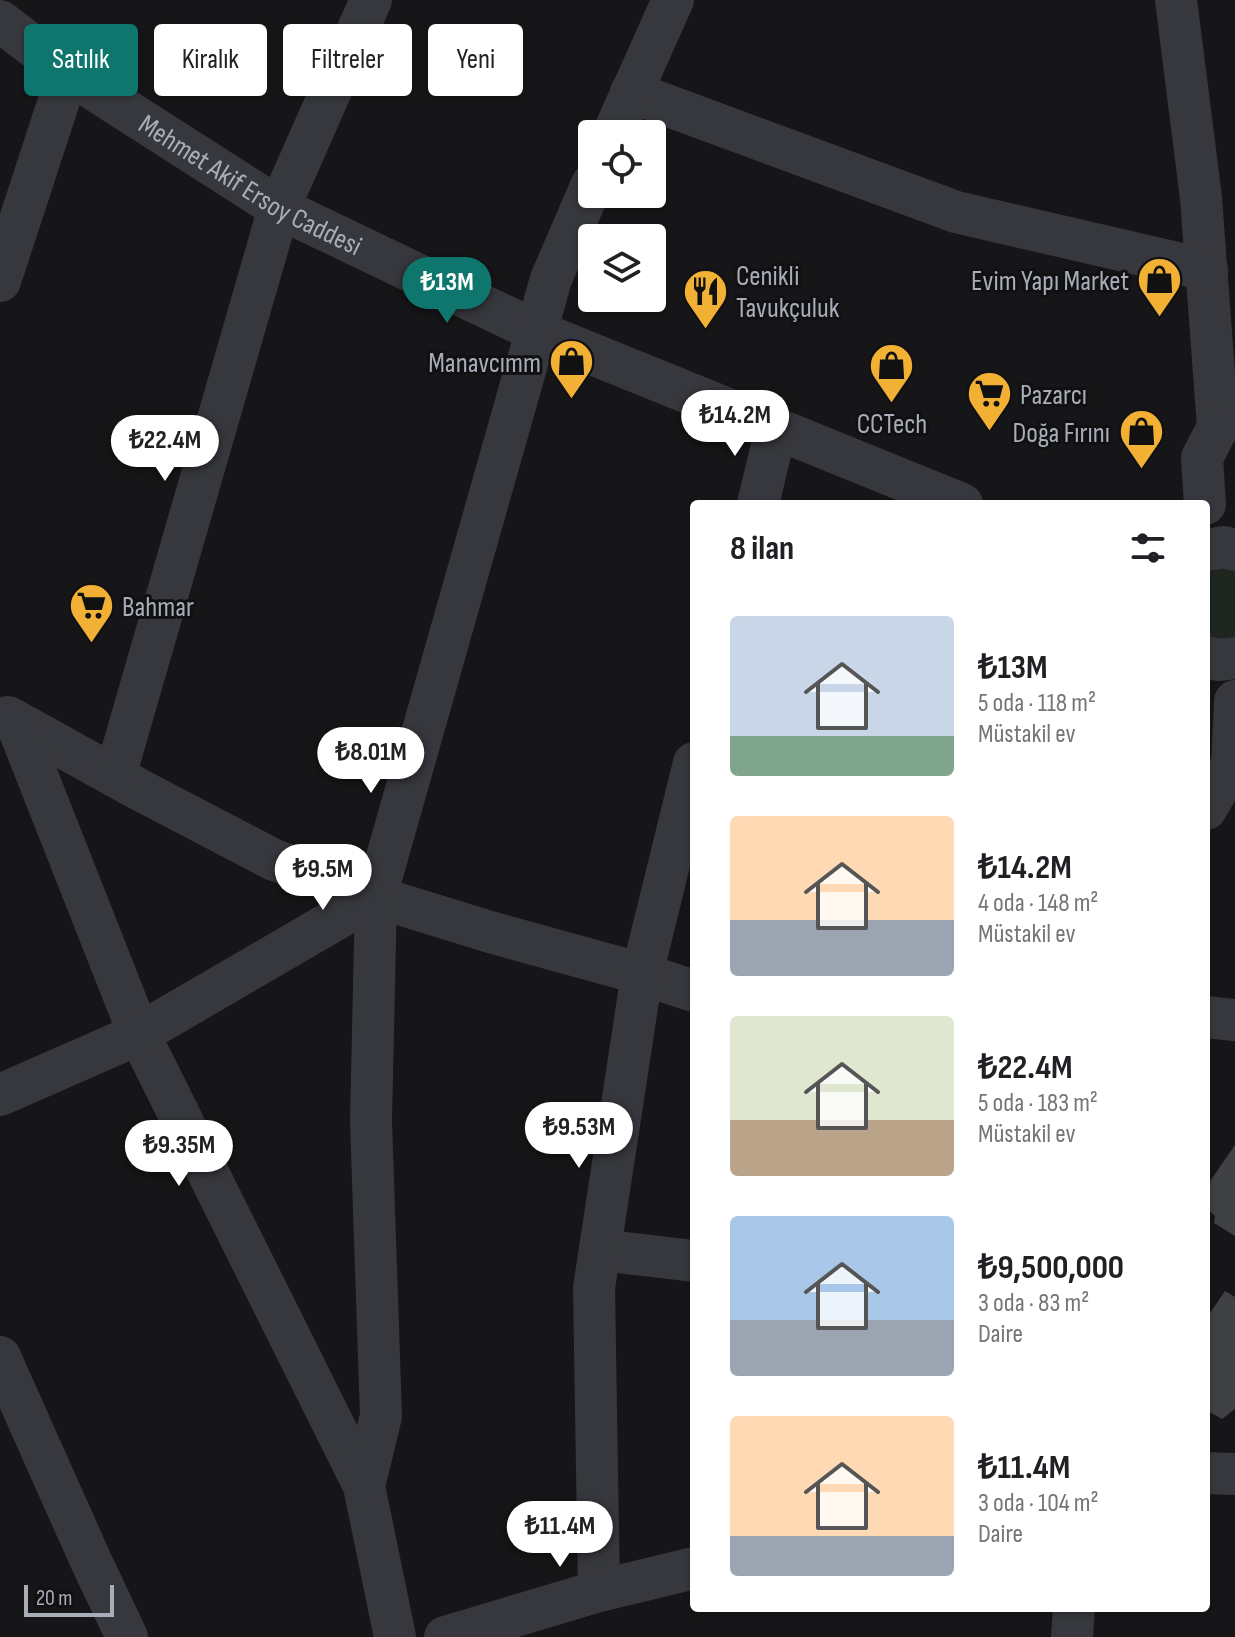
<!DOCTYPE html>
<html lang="tr">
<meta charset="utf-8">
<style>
body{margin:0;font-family:"Sofia Sans Condensed",sans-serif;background:#f6f6f6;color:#202124;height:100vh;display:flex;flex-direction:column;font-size:30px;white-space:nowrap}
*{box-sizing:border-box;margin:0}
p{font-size:26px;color:#757577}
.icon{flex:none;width:44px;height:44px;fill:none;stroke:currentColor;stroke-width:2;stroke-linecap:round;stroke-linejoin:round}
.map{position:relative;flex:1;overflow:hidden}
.side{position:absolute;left:690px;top:500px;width:520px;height:1112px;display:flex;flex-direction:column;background:#fff;border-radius:8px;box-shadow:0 2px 6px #0004}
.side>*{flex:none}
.hud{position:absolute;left:24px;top:24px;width:546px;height:72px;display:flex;gap:16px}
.buttons{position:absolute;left:578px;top:120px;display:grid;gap:16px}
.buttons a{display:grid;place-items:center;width:88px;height:88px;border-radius:8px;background:#fff;box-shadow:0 2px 6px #0004;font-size:40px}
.scale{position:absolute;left:24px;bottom:20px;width:90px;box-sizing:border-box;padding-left:8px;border:4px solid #a8adb8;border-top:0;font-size:22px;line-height:28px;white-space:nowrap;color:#a8adb8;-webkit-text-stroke:6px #111113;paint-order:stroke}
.price{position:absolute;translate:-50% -68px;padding:0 18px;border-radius:28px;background:#fff;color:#222;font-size:26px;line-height:52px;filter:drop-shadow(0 2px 4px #0008)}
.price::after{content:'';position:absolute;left:50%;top:48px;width:24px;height:18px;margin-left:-12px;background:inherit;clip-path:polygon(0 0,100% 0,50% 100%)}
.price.current{background:#0f766e;color:#fff}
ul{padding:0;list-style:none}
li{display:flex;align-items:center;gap:24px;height:200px;padding:0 40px}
li span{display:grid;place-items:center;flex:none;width:224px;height:160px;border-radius:8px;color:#555}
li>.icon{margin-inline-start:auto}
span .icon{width:96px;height:96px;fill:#fffc;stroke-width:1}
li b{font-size:34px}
h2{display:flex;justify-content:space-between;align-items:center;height:96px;padding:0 40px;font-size:34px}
.pill{padding:0 28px;border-radius:8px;background:#fff;box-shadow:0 2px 6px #0004;font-size:28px;line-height:72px}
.pill.current{background:#0f766e;color:#fff}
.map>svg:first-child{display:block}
.grass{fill:#1e261f}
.building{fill:#404145}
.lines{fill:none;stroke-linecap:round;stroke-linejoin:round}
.minor{stroke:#37383d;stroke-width:42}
.labels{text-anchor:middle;stroke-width:6;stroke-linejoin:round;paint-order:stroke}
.street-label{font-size:28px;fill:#a8adb8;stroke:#111113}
.poi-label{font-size:28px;fill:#a8adb8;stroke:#111113;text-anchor:start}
</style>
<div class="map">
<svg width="1235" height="1637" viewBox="0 0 1235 1637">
<rect width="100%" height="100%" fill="#161618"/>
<path class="grass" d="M1235,565V641L1206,638V569Z"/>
<path class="building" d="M1235,1145V1236L1214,1223L1215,1216L1206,1208V1187Z
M1225,1291L1235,1297V1409L1222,1419L1206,1410V1319Z"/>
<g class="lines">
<g class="minor">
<path d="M1176,0L1201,198L1218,427"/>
<path id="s1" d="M0,21L68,73L279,208L538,332L962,504"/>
<path d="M631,92L956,212L1207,270"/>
<path d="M613,134L673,0"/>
<path d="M0,281L68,73"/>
<path d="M758,504L776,429"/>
<path d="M1205,504L1202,458L1218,427"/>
<path d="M1206,550L1224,547L1235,550"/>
<path d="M1206,657L1219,660L1235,658"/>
<path d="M8,717L140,790L274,860L396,903L490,932L642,974L694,991"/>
<path d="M16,722L139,1034L364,1486L395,1637"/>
<path d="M115,776L279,208L371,0"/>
<path d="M1206,809L1232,764L1235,701"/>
<path d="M1206,1017L1235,1020"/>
<path d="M0,1095L139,1034L376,896L551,279L592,184"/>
<path d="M600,1250L694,1261"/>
<path d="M0,1357L91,1561L127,1637"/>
<path d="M1206,1473L1235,1474"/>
<path d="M364,1486L381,1416L371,1121L376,896"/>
<path d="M599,1591L594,1288L642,974L694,763"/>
<path d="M445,1637L599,1591L694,1568"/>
<path d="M1072,1637L1074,1608"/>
</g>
</g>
<defs>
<symbol id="shop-pin" viewBox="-11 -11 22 30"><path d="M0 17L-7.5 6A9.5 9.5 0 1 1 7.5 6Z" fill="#f2b134" stroke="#111113"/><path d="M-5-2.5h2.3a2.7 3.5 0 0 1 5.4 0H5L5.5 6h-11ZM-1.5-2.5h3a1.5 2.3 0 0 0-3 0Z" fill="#111"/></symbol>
<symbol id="restaurant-pin" viewBox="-11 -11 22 30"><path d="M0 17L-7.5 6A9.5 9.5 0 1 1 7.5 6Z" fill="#f2b134" stroke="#111113"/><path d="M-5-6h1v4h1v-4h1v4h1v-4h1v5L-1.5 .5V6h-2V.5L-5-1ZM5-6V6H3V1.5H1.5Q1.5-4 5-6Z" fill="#111"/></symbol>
<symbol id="supermarket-pin" viewBox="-11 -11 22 30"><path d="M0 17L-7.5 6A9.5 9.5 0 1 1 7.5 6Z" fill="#f2b134" stroke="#111113"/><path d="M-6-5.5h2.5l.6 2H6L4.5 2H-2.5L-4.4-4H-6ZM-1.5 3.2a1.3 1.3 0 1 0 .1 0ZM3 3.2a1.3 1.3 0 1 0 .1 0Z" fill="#111"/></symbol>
</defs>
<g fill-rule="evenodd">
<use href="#shop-pin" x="1134" y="254" width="51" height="69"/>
<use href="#restaurant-pin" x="680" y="266" width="51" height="69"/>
<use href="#shop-pin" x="546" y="336" width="51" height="69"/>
<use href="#shop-pin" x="866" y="340" width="51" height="69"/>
<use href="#supermarket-pin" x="964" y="368" width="51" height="69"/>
<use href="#shop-pin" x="1116" y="406" width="51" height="69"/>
<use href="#supermarket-pin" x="66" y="580" width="51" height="69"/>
</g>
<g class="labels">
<g class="street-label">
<text dy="10" stroke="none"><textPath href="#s1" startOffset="300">Mehmet Akif Ersoy Caddesi</textPath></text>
</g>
<g class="poi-label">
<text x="736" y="285">Cenikli<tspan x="736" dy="32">Tavukçuluk</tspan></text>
<text x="1129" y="290" text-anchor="end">Evim Yapı Market</text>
<text x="541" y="372" text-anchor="end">Manavcımm</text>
<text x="1020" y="404">Pazarcı</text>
<text x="892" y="433" text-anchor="middle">CCTech</text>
<text x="1110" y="442" text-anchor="end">Doğa Fırını</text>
<text x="122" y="616">Bahmar</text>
</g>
</g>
</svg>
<div class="buttons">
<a><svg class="icon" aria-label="locate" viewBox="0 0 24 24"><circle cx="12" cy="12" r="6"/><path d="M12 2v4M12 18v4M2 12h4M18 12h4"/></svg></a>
<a><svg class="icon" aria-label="layers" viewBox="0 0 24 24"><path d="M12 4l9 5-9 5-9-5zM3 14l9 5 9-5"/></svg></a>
</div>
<div class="scale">20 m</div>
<b class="price current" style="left:447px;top:325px">₺13M</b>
<b class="price" style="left:735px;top:458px">₺14.2M</b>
<b class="price" style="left:165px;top:483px">₺22.4M</b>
<b class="price" style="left:371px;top:795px">₺8.01M</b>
<b class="price" style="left:323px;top:912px">₺9.5M</b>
<b class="price" style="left:579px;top:1170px">₺9.53M</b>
<b class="price" style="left:179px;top:1188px">₺9.35M</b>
<b class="price" style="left:560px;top:1569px">₺11.4M</b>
<div class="hud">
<a class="pill current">Satılık</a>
<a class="pill">Kiralık</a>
<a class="pill">Filtreler</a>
<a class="pill">Yeni</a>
</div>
<section class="side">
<h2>8 ilan<svg class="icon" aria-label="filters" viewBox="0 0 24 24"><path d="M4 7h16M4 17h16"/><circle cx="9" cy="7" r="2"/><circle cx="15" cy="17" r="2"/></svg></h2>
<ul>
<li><span style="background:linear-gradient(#c9d6e8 75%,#7fa58c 0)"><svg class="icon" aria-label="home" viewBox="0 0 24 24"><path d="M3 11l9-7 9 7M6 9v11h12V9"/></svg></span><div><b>₺13M</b><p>5 oda · 118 m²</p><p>Müstakil ev</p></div></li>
<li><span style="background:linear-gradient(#ffd9b3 65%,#9aa5b1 0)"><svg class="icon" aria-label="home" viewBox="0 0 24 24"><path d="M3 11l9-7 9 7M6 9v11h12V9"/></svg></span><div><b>₺14.2M</b><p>4 oda · 148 m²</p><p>Müstakil ev</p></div></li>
<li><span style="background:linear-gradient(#dfe7d0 65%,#b9a48a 0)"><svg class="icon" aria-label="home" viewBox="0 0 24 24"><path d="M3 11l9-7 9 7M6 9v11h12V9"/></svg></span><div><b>₺22.4M</b><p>5 oda · 183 m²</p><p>Müstakil ev</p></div></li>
<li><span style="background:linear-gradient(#a9c7e8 65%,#9aa5b1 0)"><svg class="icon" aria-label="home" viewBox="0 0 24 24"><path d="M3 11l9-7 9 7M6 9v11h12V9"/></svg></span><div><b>₺9,500,000</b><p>3 oda · 83 m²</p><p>Daire</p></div></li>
<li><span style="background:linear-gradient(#ffd9b3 75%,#9aa5b1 0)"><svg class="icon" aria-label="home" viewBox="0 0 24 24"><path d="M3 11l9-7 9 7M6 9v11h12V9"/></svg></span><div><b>₺11.4M</b><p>3 oda · 104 m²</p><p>Daire</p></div></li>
</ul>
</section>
</div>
